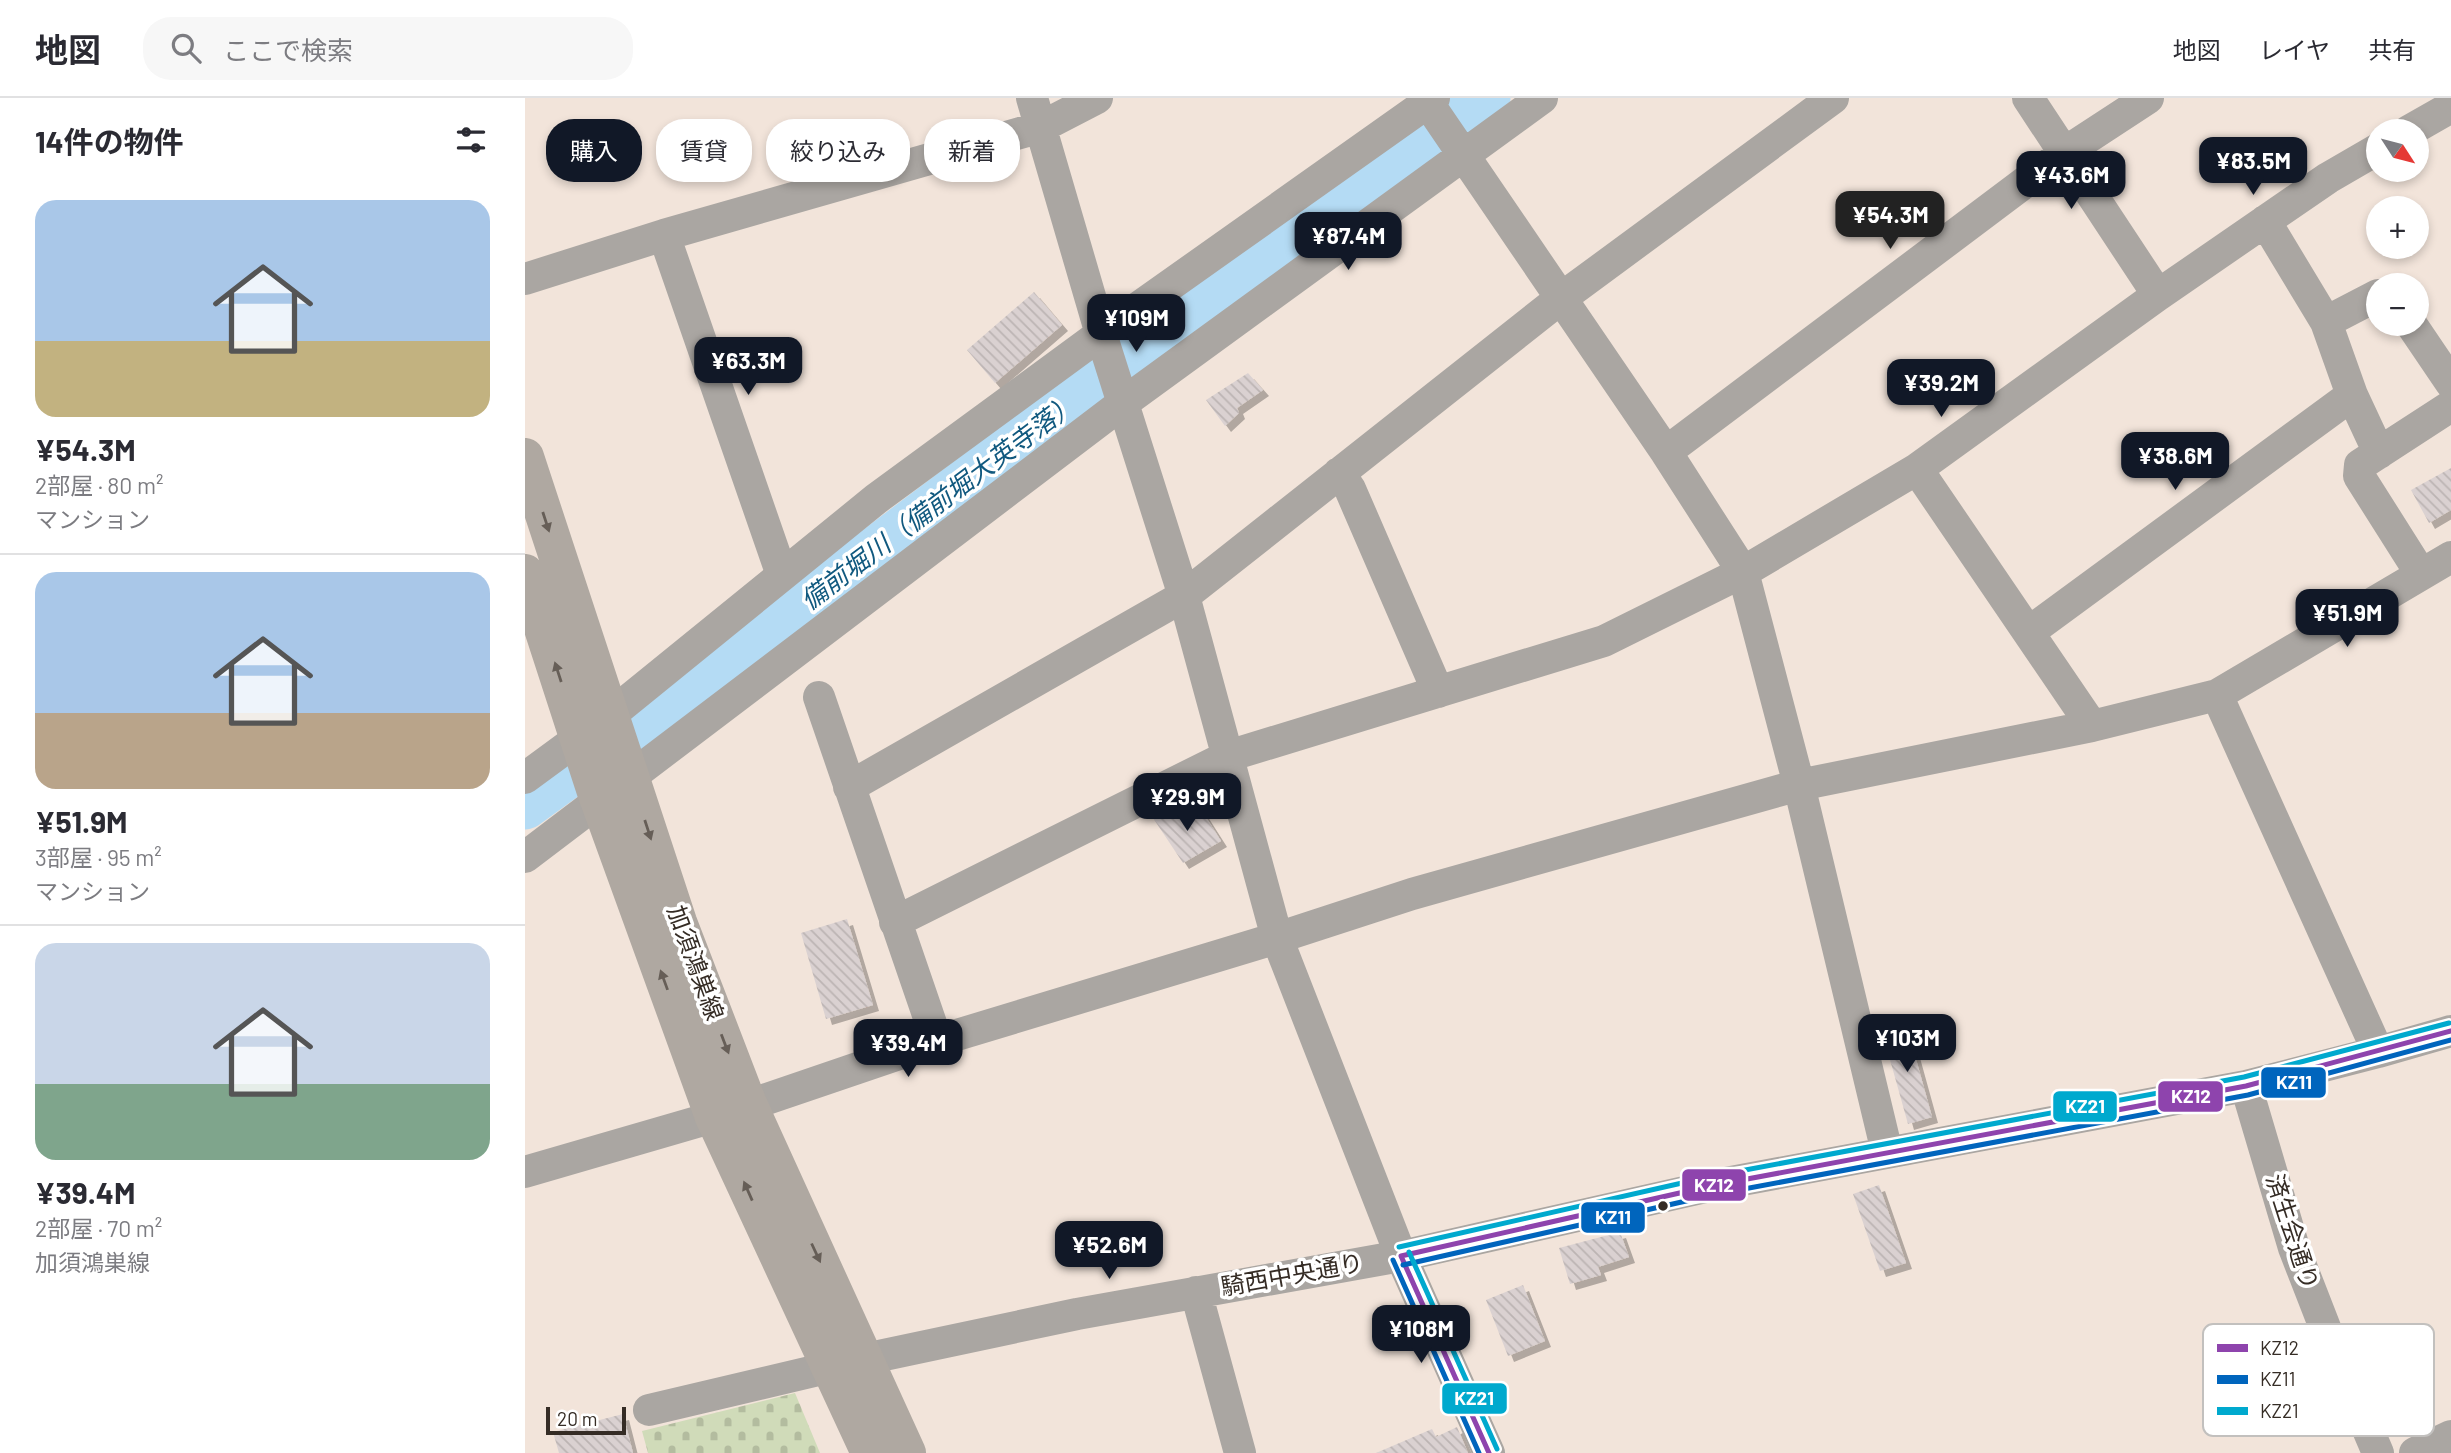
<!DOCTYPE html>
<html lang="ja">
<meta charset="utf-8">
<style>
body{margin:0;font-family:Barlow,"Noto Sans JP",sans-serif;background:#f7f7f7;color:#2b2b33;height:100vh;display:flex;flex-direction:column;font-size:26px;white-space:nowrap}
*{box-sizing:border-box;margin:0}
p{font-size:23px;color:#7c7c81}
.icon{flex:none;width:38px;height:38px;fill:none;stroke:currentColor;stroke-width:2;stroke-linecap:round;stroke-linejoin:round}
.map{position:relative;flex:1;overflow:hidden}
.drawer{display:flex;flex-direction:column;background:#fff;width:525px}
.drawer>*{flex:none}
.hud{position:absolute;left:21px;top:21px;width:665px;height:63px;display:flex;gap:14px}
.needle{width:46px;rotate:126deg}
.controls{position:absolute;left:1841px;top:21px;display:grid;gap:14px}
.controls a{display:grid;place-items:center;width:63px;height:63px;border-radius:50%;background:#fff;box-shadow:0 4px 10px #0003;font-size:35px}
.scale{position:absolute;left:21px;bottom:18px;width:80px;box-sizing:border-box;padding-left:7px;border:4px solid #352c25;border-top:0;font-size:19px;line-height:24px;white-space:nowrap;color:#352c25;-webkit-text-stroke:5px #fff;paint-order:stroke}
.price{position:absolute;translate:-50% -60px;padding:0 16px;border-radius:14px;background:#111827;color:#fff;font-size:23px;line-height:46px;filter:drop-shadow(0 2px 4px #0008)}
.price::after{content:'';position:absolute;left:50%;top:42px;width:21px;height:16px;margin-left:-10px;background:inherit;clip-path:polygon(0 0,100% 0,50% 100%)}
.price.on{background:#222;color:#fff}
ul{padding:0;list-style:none}
li{display:grid;align-content:center;gap:14px;height:371px;padding:0 35px}
li+li{border-top:2px solid #e1e1e2}
li span{display:grid;place-items:center;height:217px;border-radius:21px;color:#555}
li>.icon{margin-inline-start:auto}
span .icon{width:126px;height:126px;fill:#fffc;stroke-width:1}
li b{font-size:30px}
h2{display:flex;justify-content:space-between;align-items:center;height:84px;padding:0 35px;font-size:30px}
.tag{padding:0 24px;border-radius:28px;background:#fff;box-shadow:0 4px 10px #0003;font-size:24px;line-height:63px}
.tag.on{background:#111827;color:#fff}
header{display:flex;align-items:center;gap:42px;box-sizing:border-box;height:98px;padding:0 35px;background:#fff;border-bottom:2px solid #e1e1e2}
header strong{font-size:33px}
nav{display:flex;gap:38px;margin-inline-start:auto;font-size:24px}
.search{width:490px;height:63px;background:#f7f7f7;display:flex;align-items:center;gap:18px;box-sizing:border-box;padding:0 24px;border-radius:28px;color:#7c7c81;font-size:26px}
main{display:flex;flex:1;min-height:0}
.map>svg:first-child{display:block}
.cemetery{fill:url(#cemetery-stones)}
.lines{fill:none;stroke-linecap:round;stroke-linejoin:round}
.river{stroke:#b4dbf4;stroke-width:47}
.building{fill:url(#building-back-hatch);filter:url(#shadow)}
.minor{stroke:#aaa6a2;stroke-width:32}
.major{stroke:#afa8a1;stroke-width:38}
.bus-1-casing{stroke:#fff;stroke-width:10}
.bus-2-casing{stroke:#fff;stroke-width:10}
.bus-3-casing{stroke:#fff;stroke-width:10}
.bus-1{stroke:#8e44ad;stroke-width:5}
.bus-2{stroke:#0065bd;stroke-width:5}
.bus-3{stroke:#00a9ce;stroke-width:5}
.oneway{fill:#665e57}
.bus-dot{fill:#352c25;stroke:#fff;stroke-width:2.5}
.labels{text-anchor:middle;stroke-width:7;stroke-linejoin:round;paint-order:stroke}
.street-label{font-size:24px;fill:#352c25;stroke:#fff}
.water-label{font-size:26px;font-style:italic;fill:#11597f;stroke:#fff}
.key{fill:#fff;stroke:#c2c0be;stroke-width:2}
.key-label{font-size:19px;fill:#352c25}
.line-badge{stroke:#fff;stroke-width:2.5}
.badge-label{font-size:19px;text-anchor:middle;font-weight:bold;fill:#fff}
</style>
<header>
<strong>地図</strong>
<div class="search"><svg class="icon" aria-label="search" viewBox="0 0 24 24"><circle cx="10" cy="10" r="6"/><path d="M15 15l6 6"/></svg>ここで検索</div>
<nav><a>地図</a><a>レイヤ</a><a>共有</a></nav>
</header>
<main>
<section class="drawer">
<h2>14件の物件<svg class="icon" aria-label="filters" viewBox="0 0 24 24"><path d="M4 7h16M4 17h16"/><circle cx="9" cy="7" r="2"/><circle cx="15" cy="17" r="2"/></svg></h2>
<ul>
<li><span style="background:linear-gradient(#a9c7e8 65%,#c2b280 0)"><svg class="icon" aria-label="home" viewBox="0 0 24 24"><path d="M3 11l9-7 9 7M6 9v11h12V9"/></svg></span><div><b>¥54.3M</b><p>2部屋 · 80 m²</p><p>マンション</p></div></li>
<li><span style="background:linear-gradient(#a9c7e8 65%,#b9a48a 0)"><svg class="icon" aria-label="home" viewBox="0 0 24 24"><path d="M3 11l9-7 9 7M6 9v11h12V9"/></svg></span><div><b>¥51.9M</b><p>3部屋 · 95 m²</p><p>マンション</p></div></li>
<li><span style="background:linear-gradient(#c9d6e8 65%,#7fa58c 0)"><svg class="icon" aria-label="home" viewBox="0 0 24 24"><path d="M3 11l9-7 9 7M6 9v11h12V9"/></svg></span><div><b>¥39.4M</b><p>2部屋 · 70 m²</p><p>加須鴻巣線</p></div></li>
</ul>
</section>
<div class="map">
<svg width="1926" height="1355" viewBox="0 0 1926 1355">
<defs>
<pattern id="cemetery-stones" width="16" height="16" patternUnits="userSpaceOnUse" patternTransform="scale(1.75)"><rect width="16" height="16" fill="#d0dbb9"/><path d="M2 7V4a2 2 0 0 1 4 0v3zM10 15v-3a2 2 0 0 1 4 0v3z" fill="#b3bc9f"/></pattern>
<pattern id="building-back-hatch" width="6" height="6" patternUnits="userSpaceOnUse" patternTransform="scale(1.75)"><rect width="6" height="6" fill="#dad1d1"/><path d="M-1 5l2 2M0 0l6 6M5-1l2 2" fill="none" stroke="#bcb4b3"/></pattern>
<filter id="shadow"><feDropShadow dx="6" dy="6" stdDeviation="0" flood-color="#0004"/></filter>
</defs>
<rect width="100%" height="100%" fill="#f2e4da"/>
<path class="cemetery" d="M270,1295L295,1355H123L117,1333Z"/>
<g class="lines">
<path class="river" d="M0,708L296,493L725,169L962,0"/>
</g>
<path class="building" d="M509,194L537,227L470,285L442,252Z
M723,275L738,292L712,310L714,315L700,328L681,302Z
M1926,370V412L1904,425L1886,392Z
M642,709L652,721L675,710L696,743L658,765L626,717Z
M322,821L348,907L301,921L276,835Z
M1381,925L1407,1019L1383,1026L1357,933Z
M1354,1087L1381,1165L1355,1173L1328,1096Z
M1095,1134L1104,1159L1073,1169L1076,1177L1045,1186L1034,1150Z
M998,1187L1020,1243L983,1258L961,1202Z
M98,1316L108,1355H34L28,1334Z
M932,1329L943,1355H851L907,1331L911,1339Z"/>
<g class="lines">
<path class="minor" d="M507,0L576,236L659,498L752,840L876,1158L964,1355
M1503,0L1633,197
M903,5L1141,354L1218,474L1274,687L1362,1054
M1884,33L1926,9
M1740,123L1801,224
M139,137L257,477
M0,181L139,137L516,29L572,0
M1853,197L1801,224L1827,297L1854,355
M1886,226L1926,285
M1141,354L1539,55L1623,0
M1392,371L1567,628
M814,375L825,391L913,594
M1896,476L1834,378L1835,367L1926,308
M1504,534L1827,297
M1692,597L1853,954
M294,599L412,943
M0,680L84,618L351,401L576,236L909,0
M324,689L659,498L1035,201L1308,0
M0,759L598,305L1017,0
M370,824L703,658L1079,543L1218,474L1392,371L1633,197L1803,80L1853,51
M1721,988L1769,1150L1806,1245L1853,1355
M0,1074L189,1019L412,943L752,840L887,796L1274,687L1567,628L1692,597L1926,459
M671,1194L715,1355
M124,1312L340,1261L552,1216L876,1158L1190,1087L1721,988L1853,954L1926,933
M1890,1355L1926,1338"/>
<path class="major" d="M0,359L153,824L223,1006L382,1355
M0,475L70,691L189,1019L345,1355"/>
<defs>
<path id="bus-1" d="M876,1158L1190,1087L1721,988L1926,933
M876,1158L964,1355"/>
<path id="bus-2" d="M868,1162L954,1355
M878,1167L1192,1096L1723,997L1926,942"/>
<path id="bus-3" d="M874,1149L1188,1078L1719,979L1924,925
M884,1154L972,1351"/>
</defs>
<use href="#bus-1" class="bus-1-casing"/>
<use href="#bus-2" class="bus-2-casing"/>
<use href="#bus-3" class="bus-3-casing"/>
<use href="#bus-1" class="bus-1"/>
<use href="#bus-2" class="bus-2"/>
<use href="#bus-3" class="bus-3"/>
</g>
<defs><path id="oneway-solid" d="M-6-.8H1V-3.2L6.5 0L1 3.2V.8H-6Z" transform="scale(1.75)"/></defs>
<g class="oneway">
<use href="#oneway-solid" transform="translate(21 424) rotate(72)"/>
<use href="#oneway-solid" transform="translate(33 574) rotate(-108)"/>
<use href="#oneway-solid" transform="translate(123 732) rotate(72)"/>
<use href="#oneway-solid" transform="translate(139 882) rotate(-110)"/>
<use href="#oneway-solid" transform="translate(200 946) rotate(69)"/>
<use href="#oneway-solid" transform="translate(223 1093) rotate(-114)"/>
<use href="#oneway-solid" transform="translate(291 1155) rotate(65)"/>
</g>
<circle class="bus-dot" cx="1138" cy="1108" r="6"/>
<g class="labels">
<g class="street-label">
<text transform="translate(170 865) rotate(70)" y="8">加須鴻巣線</text>
<text transform="translate(1767 1134) rotate(72)" y="8">済生会通り</text>
<text transform="translate(767 1177) rotate(-10)" y="8">騎西中央通り</text>
</g>
<g class="water-label">
<text transform="translate(414 404) rotate(-37)" y="9">備前堀川（備前堀大英寺落）</text>
</g>
</g>
<rect x="1678" y="1226" width="231" height="112" rx="10" class="key"/>
<rect x="1692" y="1246" width="31" height="8" fill="#8e44ad"/>
<rect x="1692" y="1277" width="31" height="9" fill="#0065bd"/>
<rect x="1692" y="1309" width="31" height="8" fill="#00a9ce"/>
<g class="key-label">
<text x="1735" y="1257">KZ12</text>
<text x="1735" y="1288">KZ11</text>
<text x="1735" y="1320">KZ21</text>
</g>
<g class="line-badge">
<rect x="1735" y="968" width="67" height="33" rx="7" fill="#0065bd"/>
<rect x="1632" y="982" width="67" height="33" rx="7" fill="#8e44ad"/>
<rect x="1527" y="992" width="66" height="33" rx="7" fill="#00a9ce"/>
<rect x="1156" y="1070" width="66" height="34" rx="7" fill="#8e44ad"/>
<rect x="1055" y="1103" width="66" height="33" rx="7" fill="#0065bd"/>
<rect x="916" y="1284" width="67" height="33" rx="7" fill="#00a9ce"/>
</g>
<g class="badge-label">
<text x="1769" y="991">KZ11</text>
<text x="1666" y="1005">KZ12</text>
<text x="1560" y="1015">KZ21</text>
<text x="1189" y="1094">KZ12</text>
<text x="1088" y="1126">KZ11</text>
<text x="949" y="1307">KZ21</text>
</g>
</svg>
<div class="controls">
<a><svg class="needle" viewBox="-14 -14 28 28"><path d="M0-13l5 13h-10z" fill="#e53935"/><path d="M0 13l5-13h-10z" fill="#7c7c81"/></svg></a>
<a>+</a>
<a>−</a>
</div>
<div class="scale">20 m</div>
<b class="price" style="left:1728px;top:99px">¥83.5M</b>
<b class="price" style="left:1546px;top:113px">¥43.6M</b>
<b class="price on" style="left:1365px;top:153px">¥54.3M</b>
<b class="price" style="left:823px;top:174px">¥87.4M</b>
<b class="price" style="left:611px;top:256px">¥109M</b>
<b class="price" style="left:223px;top:299px">¥63.3M</b>
<b class="price" style="left:1416px;top:321px">¥39.2M</b>
<b class="price" style="left:1650px;top:394px">¥38.6M</b>
<b class="price" style="left:1822px;top:551px">¥51.9M</b>
<b class="price" style="left:662px;top:735px">¥29.9M</b>
<b class="price" style="left:1382px;top:976px">¥103M</b>
<b class="price" style="left:383px;top:981px">¥39.4M</b>
<b class="price" style="left:584px;top:1183px">¥52.6M</b>
<b class="price" style="left:896px;top:1267px">¥108M</b>
<div class="hud">
<a class="tag on">購入</a>
<a class="tag">賃貸</a>
<a class="tag">絞り込み</a>
<a class="tag">新着</a>
</div>
</div>
</main>
